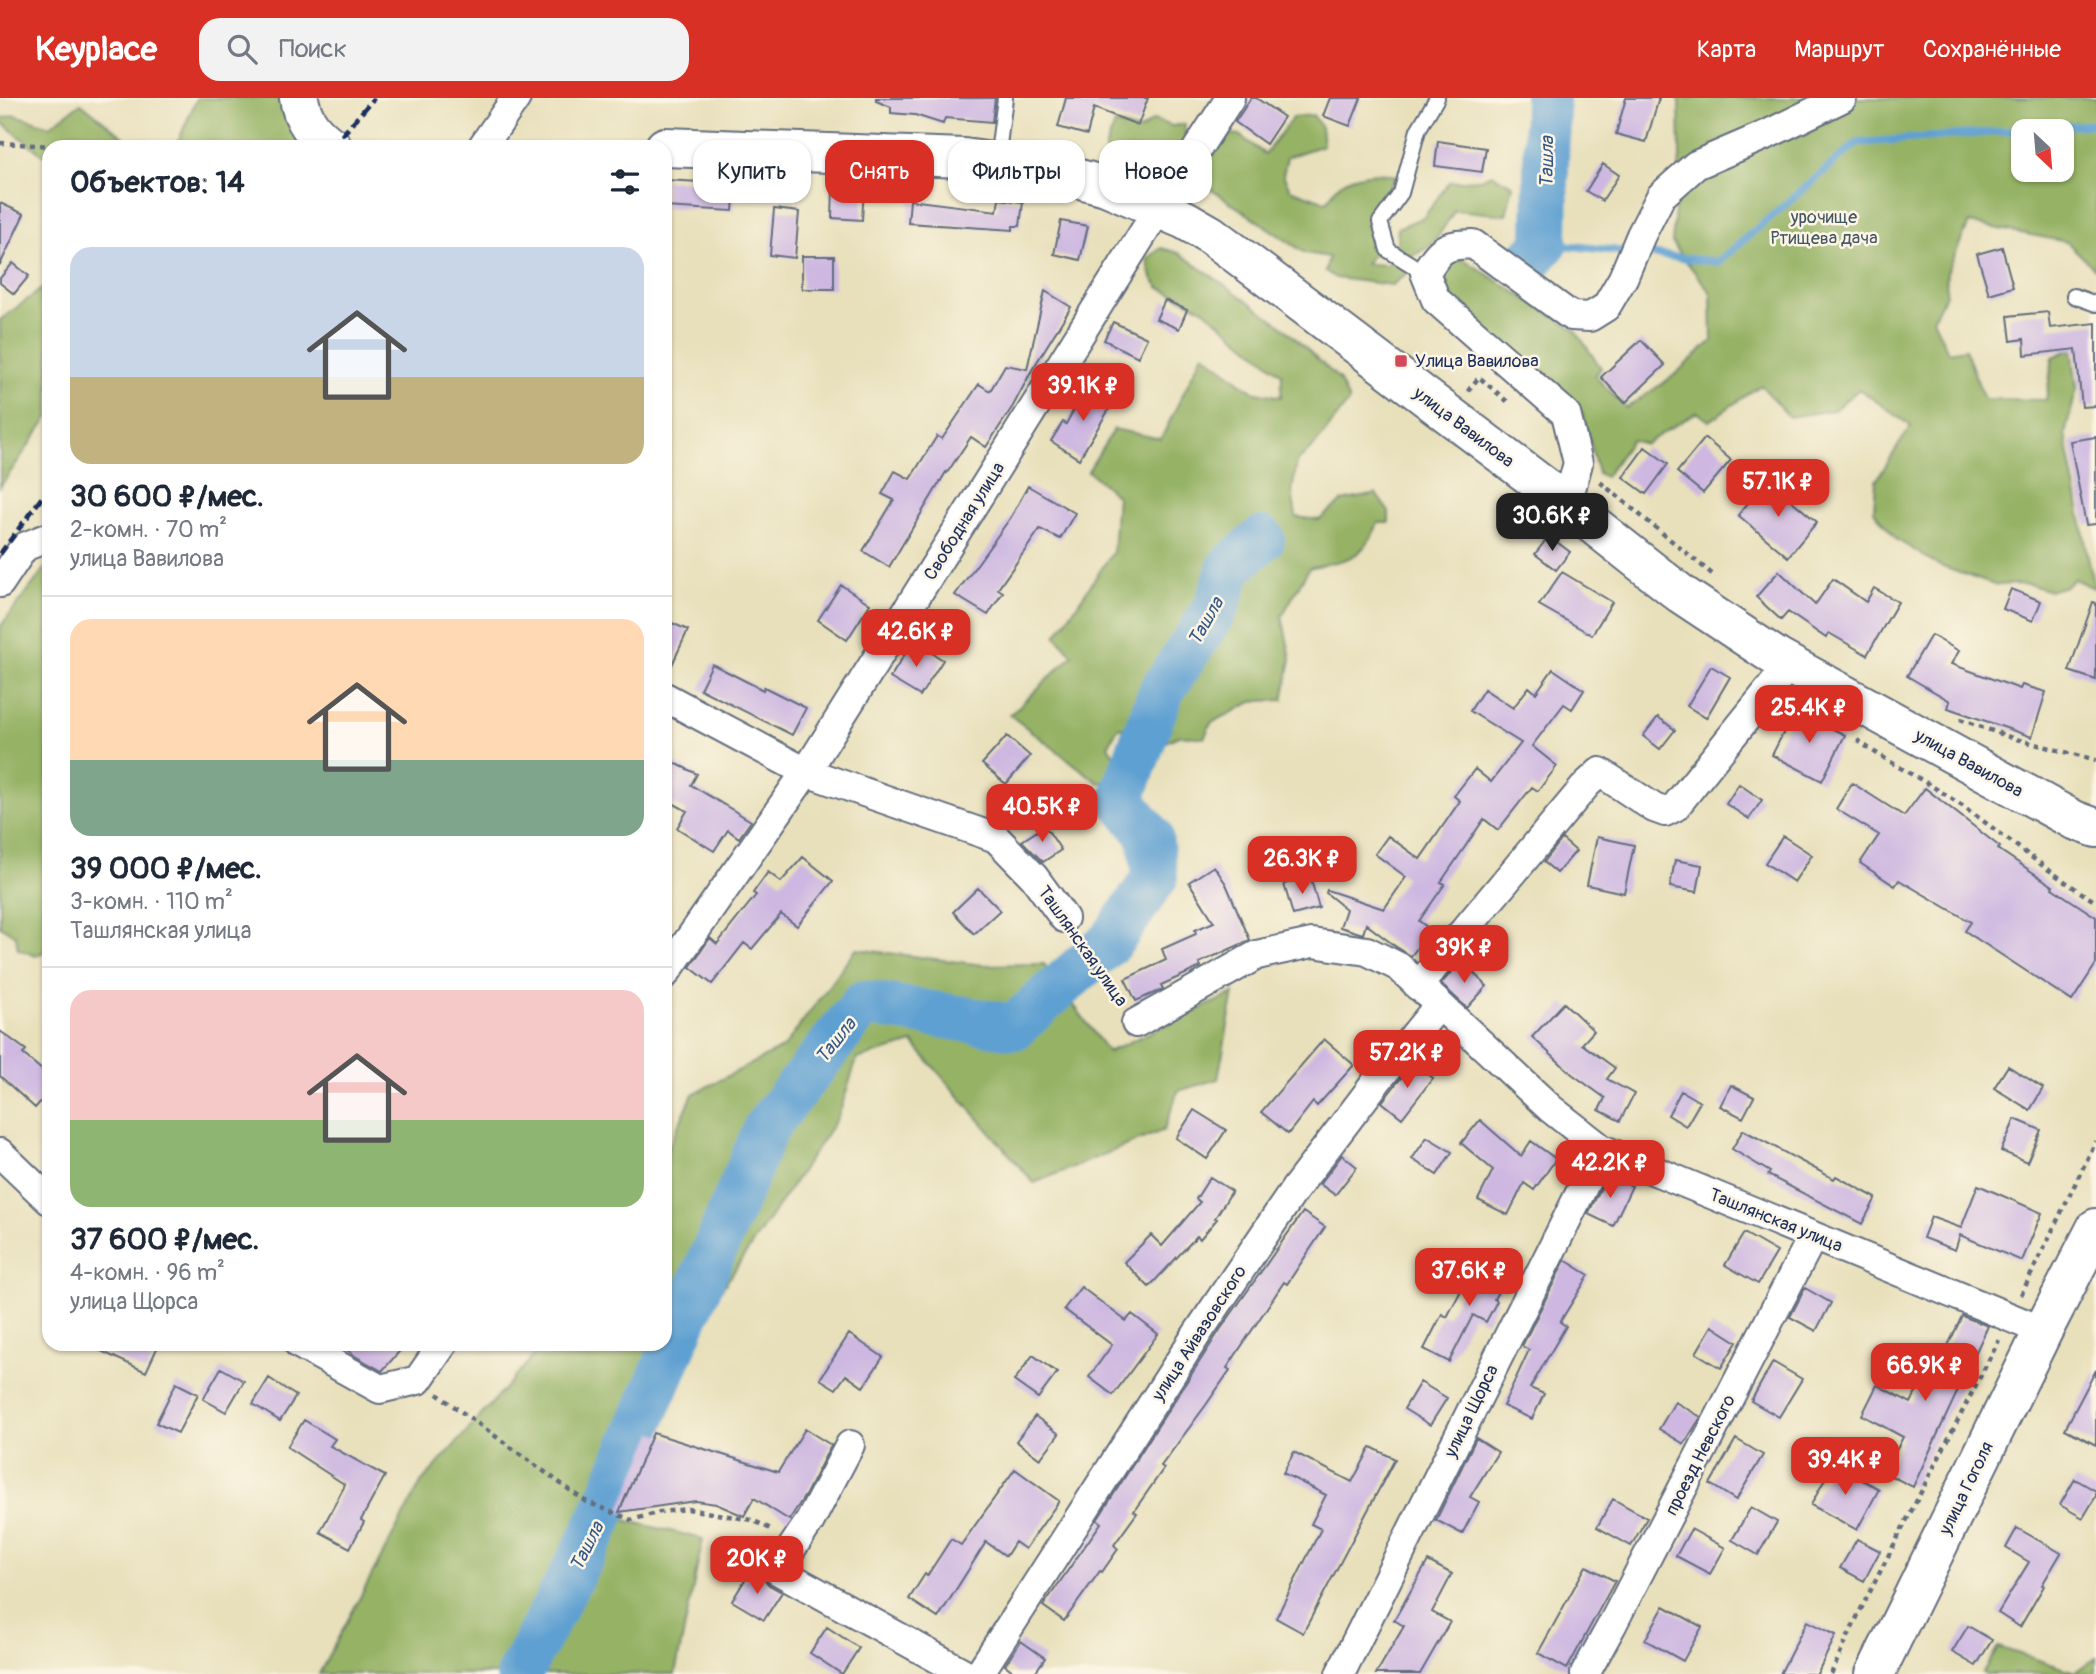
<!DOCTYPE html>
<html lang="ru">
<meta charset="utf-8">
<style>
body{margin:0;font-family:Pangolin,sans-serif;background:#f2f2f3;color:#1f2937;height:100vh;display:flex;flex-direction:column;font-size:26px;white-space:nowrap}
*{box-sizing:border-box;margin:0}
p{font-size:23px;color:#747a83}
.icon{flex:none;width:38px;height:38px;fill:none;stroke:currentColor;stroke-width:2;stroke-linecap:round;stroke-linejoin:round}
.map{position:relative;flex:1;overflow:hidden}
.drawer{position:absolute;left:42px;top:42px;width:630px;height:1211px;display:flex;flex-direction:column;background:#fff;border-radius:21px;box-shadow:0 2px 5px #0004}
.drawer>*{flex:none}
.top-card{position:absolute;left:693px;top:42px;width:665px;height:63px;display:flex;gap:14px}
.needle{width:46px;rotate:154deg}
.fabs{position:absolute;left:2011px;top:21px;display:grid;gap:14px}
.fabs a{display:grid;place-items:center;width:63px;height:63px;border-radius:14px;background:#fff;box-shadow:0 2px 5px #0004;font-size:35px}
.price{position:absolute;translate:-50% -60px;padding:0 16px;border-radius:14px;background:#d93025;color:#fff;font-size:23px;line-height:46px;filter:drop-shadow(0 2px 4px #0008)}
.price::after{content:'';position:absolute;left:50%;top:42px;width:21px;height:16px;margin-left:-10px;background:inherit;clip-path:polygon(0 0,100% 0,50% 100%)}
.price.current{background:#222;color:#fff}
ul{padding:0;list-style:none}
li{display:grid;align-content:center;gap:14px;height:371px;padding:0 28px}
li+li{border-top:2px solid #e0e1e3}
li span{display:grid;place-items:center;height:217px;border-radius:21px;color:#555}
li>.icon{margin-inline-start:auto}
span .icon{width:126px;height:126px;fill:#fffc;stroke-width:1}
li b{font-size:30px}
h2{display:flex;justify-content:space-between;align-items:center;height:84px;padding:0 28px;font-size:30px}
.pill{padding:0 24px;border-radius:21px;background:#fff;box-shadow:0 2px 5px #0004;font-size:24px;line-height:63px}
.pill.current{background:#d93025;color:#fff}
header{display:flex;align-items:center;gap:42px;box-sizing:border-box;height:98px;padding:0 35px;background:#d93025;color:#fff}
header strong{font-size:33px}
nav{display:flex;gap:38px;margin-inline-start:auto;font-size:24px}
.search{width:490px;height:63px;background:#f2f2f3;display:flex;align-items:center;gap:18px;box-sizing:border-box;padding:0 24px;border-radius:21px;color:#747a83;font-size:26px}
.map>svg:first-child{display:block}
.forest{fill:#95b265;stroke:#587062;stroke-width:2;fill-rule:evenodd}
.lines{fill:none;stroke-linecap:round;stroke-linejoin:round}
.stream{stroke:#5ea0d2;stroke-width:8}
.river{stroke:#5ea0d2;stroke-width:46}
.building{fill:#ceb8e1}
.lane-casing{stroke:#636d7f;stroke-width:18}
.street-casing{stroke:#636d7f;stroke-width:32}
.secondary-casing{stroke:#636d7f;stroke-width:42}
.path{stroke:#636d7f;stroke-width:4.5;stroke-dasharray:5 5;stroke-linecap:butt}
.lane{stroke:#fff;stroke-width:14}
.street{stroke:#fff;stroke-width:28}
.secondary{stroke:#fff;stroke-width:38}
.rail{stroke:#1b2f5e;stroke-width:5;stroke-dasharray:10 5;stroke-linecap:butt}
.poi-dot{fill:#d1495b;stroke:#fcf5e5;stroke-width:2.5}
.labels{text-anchor:middle;stroke-width:5;stroke-linejoin:round;paint-order:stroke}
.park-label{font-size:18px;fill:#435763;stroke:#fcf5e5}
.poi-label{font-size:18px;fill:#1b2f5e;stroke:#fcf5e5;text-anchor:start}
.street-label{font-size:18px;fill:#1b2f5e;stroke:#fcf5e5}
.water-label{font-size:19px;font-style:italic;fill:#325787;stroke:#fcf5e5}
</style>
<header>
<strong>Keyplace</strong>
<div class="search"><svg class="icon" aria-label="search" viewBox="0 0 24 24"><circle cx="10" cy="10" r="6"/><path d="M15 15l6 6"/></svg>Поиск</div>
<nav><a>Карта</a><a>Маршрут</a><a>Сохранённые</a></nav>
</header>
<div class="map">
<svg width="2096" height="1576" viewBox="0 0 2096 1576">
<rect width="100%" height="100%" fill="#fcf5e5"/>
<filter id="ink" filterUnits="userSpaceOnUse"><feTurbulence type="fractalNoise" baseFrequency=".0143" numOctaves="2"/><feDisplacementMap in="SourceGraphic" scale="14" xChannelSelector="R" yChannelSelector="G"/><feConvolveMatrix kernelMatrix="1 2 1 2 8 2 1 2 1" color-interpolation-filters="sRGB"/></filter>
<filter id="wash" filterUnits="userSpaceOnUse"><feTurbulence type="fractalNoise" baseFrequency=".00686" numOctaves="4" result="noise"/><feDisplacementMap in="SourceGraphic" scale="28" xChannelSelector="R" yChannelSelector="G"/><feGaussianBlur stdDeviation="1.57" result="paint"/><feColorMatrix in="noise" values="0 0 0 0 0 0 0 0 0 0 0 0 0 0 0 0 0 1.4 0 .05"/><feComposite in="paint" operator="in"/></filter>
<g filter="url(#wash)">
<rect width="100%" height="100%" fill="#e8e0bb"/>
<path class="forest" d="M197,0H292L313,49H171L177,46Z
M1679,0H2096V172L2067,144L1969,125L1947,174L1946,196L1933,221L1948,254L1965,251L1984,301L2046,302L2053,259L2072,251L2077,290L2065,336L2094,490L2074,481L2065,488L2049,493L2029,486L1994,487L1940,468L1896,441L1874,413L1876,383L1911,328L1859,291L1834,312L1789,319L1761,287L1709,323L1697,314L1645,346L1631,342L1605,379L1598,375L1582,314L1459,212L1439,176L1448,164L1463,161L1575,232L1601,270L1595,278L1626,310L1672,279L1712,243L1711,195L1672,145L1680,59ZM2023,33H2062V72H2023Z
M81,5L136,49H49V62L0,23V21L15,17L50,28Z
M1313,17L1321,29L1323,47L1287,59L1283,77L1290,91L1326,104C1330,99 1335,90 1340,86C1356,75 1379,73 1396,78L1373,116L1377,150L1366,166L1387,167L1397,146L1398,130L1424,119L1449,84L1478,82L1492,76L1513,87L1506,117L1455,112L1433,146L1401,165L1406,176L1392,187L1336,180L1325,173L1329,159L1305,155L1206,88L1208,63L1230,36L1239,37L1265,56L1293,19Z
M1153,22L1172,28L1185,26V51L1177,64L1149,59L1135,69L1109,61L1105,51L1115,26L1140,33Z
M1161,150L1179,155L1280,226L1339,281L1349,303L1317,345L1297,364L1292,393L1296,419L1319,422L1342,403L1376,396L1389,414V425H1378C1362,464 1346,461 1309,470L1282,518L1291,561L1283,602L1254,603L1211,625L1204,640L1181,637L1163,645L1142,628L1118,630L1108,648L1128,678L1099,685L1010,617L1073,557L1056,538L1113,454L1117,398L1088,373L1114,331L1161,341L1203,255L1252,293L1281,299L1282,276L1202,210L1160,190L1152,180L1147,161Z
M44,189L49,190V318L0,389V222Z
M49,467V851L36,858L18,851L16,838L0,828V529L47,468Z
M856,851L983,867L1044,866L1108,954L1234,895L1218,981L1178,993L1164,1032L1034,1085L913,945L857,961L838,1019L647,1302L591,1414L703,1441L675,1576H319L421,1385L544,1246H665V1057L693,996L784,949Z
M1998,1549L2075,1574L2096,1559V1576H1985L1983,1574Z"/>
<g class="lines">
<path class="stream" d="M1545,145L1627,154
M1640,155L1718,164L1857,45L2096,26"/>
<path class="river" d="M1529,163L1545,145L1547,0
M519,1576L596,1431L767,1028L864,905L1014,929L1112,842L1155,780L1150,738L1121,702L1161,594L1216,510L1230,469L1262,441"/>
</g>
<g id="blocks">
<path class="building" d="M876,0H995L992,24L945,20L943,26L915,17L891,15V9L876,3Z
M1066,0H1148L1138,27L1094,10L1087,37L1058,29Z
M1251,0H1256L1284,19L1266,46L1235,24Z
M1330,0H1361L1350,28L1323,18Z
M1626,0H1659L1646,44L1616,36Z
M1438,43L1486,50L1482,74L1435,68Z
M1603,66L1619,77L1602,103L1586,93Z
M665,82L735,86L733,113L665,109Z
M833,89L864,91L862,122L832,120Z
M999,101L1023,104L1020,128H1013V132L908,125L910,102L997,113Z
M0,105L24,116L0,167Z
M774,111L799,114L795,160L770,157Z
M1061,123L1088,128L1080,162L1054,156Z
M2002,149L2013,189L1989,196L1977,156Z
M802,158H834V191H802Z
M13,165L29,178L14,196L0,185V180Z
M1045,193L1071,209L1032,272L1013,308L986,349L971,339L947,375L946,374L889,469L863,453L894,402L882,396L895,373L910,381L937,338L942,341L979,286L990,293L1005,267L1027,271Z
M1165,202L1187,212L1179,231L1156,221Z
M2048,214L2050,230L2096,225V308L2082,309L2076,251L2025,257L2024,241L2011,243L2008,218Z
M1113,224L1147,240L1138,259L1104,242Z
M1641,242L1665,267L1625,305L1601,279Z
M1087,288L1114,303L1079,361L1051,343L1063,324L1066,326Z
M2096,339V426L2086,427L2070,343Z
M1705,340L1731,362L1703,395L1677,374Z
M1645,349L1668,366L1646,396L1623,379Z
M1767,382L1817,424L1788,459L1738,417Z
M1028,388L1075,415L1060,441L1040,431L998,491L1003,494L988,517L955,497L1011,419Z
M1549,438L1570,454L1556,472L1535,456Z
M1779,473L1815,507L1833,481L1866,504L1874,490L1898,504L1867,557L1829,535L1826,540L1788,514L1781,522L1756,499Z
M1562,474L1612,504L1592,537L1539,507Z
M841,487L870,506L847,542L818,522Z
M2011,491L2041,503L2033,523L2003,511Z
M2093,504L2096,505V582L2069,573Z
M665,522L688,532L665,582Z
M1931,537L1959,553L1951,566L2020,591L2022,587L2046,594L2032,639L1948,610L1950,603L1907,578Z
M913,543L943,562L920,598L890,580Z
M712,566L763,592L764,589L806,610L792,637L700,591Z
M1711,568L1730,579L1706,620L1687,608Z
M1553,571L1584,592L1572,611L1564,606L1532,648L1557,668L1538,693L1532,689L1498,732L1484,721L1441,784L1445,786L1419,823L1431,832L1411,858L1395,848L1366,826L1363,836L1340,829L1346,811L1326,795L1327,792L1384,811L1406,779L1375,756L1388,738L1420,761L1460,703L1454,698L1475,671L1491,684L1521,645L1470,613L1484,591L1513,610L1529,589L1536,595Z
M1795,612L1845,637L1822,683L1772,657Z
M1658,619L1675,632L1660,651L1643,638Z
M1007,638L1030,658L1006,686L982,666Z
M665,660L697,676L691,687L751,723L739,740L728,732L714,753L677,730L687,713L665,701Z
M1852,685L1904,718L1925,690L2000,749L1998,751L2053,788L2052,790L2096,819V866L2072,903L1965,833L1971,824L1899,782L1895,788L1860,765L1879,737L1836,711Z
M1739,686L1762,702L1749,721L1726,706Z
M1045,728L1061,752L1043,764L1022,743Z
M1783,738L1812,757L1794,784L1765,765Z
M1597,739L1634,747L1624,795L1587,787Z
M1562,741L1576,753L1557,775L1544,764Z
M803,759L833,783L797,828L781,816L752,851L744,845L712,886L690,869L710,840L717,846L756,797L753,795L768,774L781,784Z
M1675,762L1702,767L1697,794L1670,789Z
M1214,768L1226,786L1250,842L1199,865L1201,869L1161,887L1163,891L1136,903L1125,881L1166,862L1162,851L1196,836L1195,832L1214,824L1189,784Z
M1310,778L1319,810L1293,817L1284,786Z
M978,790L1000,812L974,836L953,814Z
M1461,863L1487,888L1467,910L1441,886Z
M1564,905L1594,933L1582,946L1615,970L1607,981L1634,996L1620,1023L1599,1012L1605,1000L1572,976L1532,939Z
M0,933L26,952L23,956L49,978V994L35,1010L0,978Z
M1324,941L1354,967L1317,1008L1313,1004L1288,1036L1261,1014Z
M1413,965L1433,980L1402,1020L1382,1004Z
M2008,968L2043,990L2030,1012L1994,990Z
M1731,987L1754,999L1743,1020L1720,1008Z
M1681,993L1700,1004L1686,1028L1668,1017Z
M1194,1012L1226,1032L1207,1061L1176,1040Z
M2015,1021L2041,1032L2027,1064L2001,1053Z
M1480,1022L1521,1058L1531,1043L1556,1061L1534,1092L1524,1085L1508,1117L1478,1102L1493,1072L1461,1045Z
M1743,1032L1834,1081L1836,1078L1876,1100L1862,1126L1768,1077L1770,1074L1732,1051Z
M1427,1039L1452,1054L1437,1077L1412,1061Z
M1342,1057L1357,1069L1335,1097L1320,1086Z
M1608,1076L1632,1088L1613,1128L1588,1116Z
M1210,1079L1232,1093L1215,1120L1217,1121L1200,1141L1197,1138L1149,1189L1124,1164L1151,1137L1162,1148L1200,1104L1196,1101Z
M1978,1087L2042,1115L2022,1163L1960,1137L1955,1152L1923,1140L1931,1119L1961,1130Z
M1303,1114L1325,1129L1287,1186L1284,1184L1227,1270L1230,1272L1206,1307L1161,1368L1164,1370L1134,1413L1137,1415L1114,1447L1118,1451L1102,1474L1100,1473L1064,1523L1043,1508L1101,1425L1097,1422L1220,1232Z
M1744,1135L1777,1154L1758,1186L1725,1167Z
M1489,1156L1512,1169L1494,1201L1497,1203L1486,1224L1473,1217L1449,1264L1424,1251L1442,1216L1447,1219L1465,1185L1471,1188Z
M1565,1162L1589,1177L1560,1224L1566,1228L1530,1290L1544,1296L1532,1321L1503,1308L1529,1252L1522,1248Z
M1081,1189L1126,1223L1132,1216L1158,1236L1113,1297L1089,1279L1112,1247L1064,1211Z
M1805,1190L1831,1205L1816,1233L1790,1219Z
M1962,1218L1988,1228L1913,1389L1885,1375L1903,1339L1862,1317L1877,1287L1911,1305L1929,1268L1937,1271Z
M1712,1228L1737,1244L1721,1270L1696,1255Z
M849,1236L883,1259L863,1289L846,1277L836,1291L820,1281Z
M86,1246H159L146,1274Z
M340,1246H406L382,1273L355,1258Z
M1033,1257L1057,1275L1038,1300L1014,1283Z
M1773,1264L1802,1281L1779,1319L1751,1303Z
M221,1270L244,1283L226,1314L203,1301Z
M2096,1272V1347L2065,1331Z
M269,1280L296,1298L280,1323L253,1306Z
M1420,1284L1447,1300L1430,1327L1404,1311Z
M176,1285L198,1296L178,1335L156,1325Z
M1675,1304L1701,1319L1684,1346L1659,1331Z
M1035,1318L1059,1336L1040,1361L1016,1343Z
M304,1322L335,1341L330,1348L385,1378L361,1422L364,1424L350,1450L320,1434L344,1389L343,1388L344,1386L287,1349Z
M805,1331L831,1347L806,1396L789,1422L754,1400L744,1418L716,1406L696,1403L619,1414L653,1335L778,1374Z
M1476,1340L1498,1354L1470,1399L1479,1404L1462,1436L1436,1422Z
M1736,1341L1763,1357L1736,1402L1710,1386Z
M1371,1349L1395,1361L1303,1535L1276,1520L1321,1431L1311,1426L1326,1397L1283,1375L1294,1354L1352,1384Z
M1833,1366L1879,1391L1857,1432L1811,1407Z
M1015,1371L1059,1403L1025,1451L1015,1444L1006,1458L986,1444L938,1520L909,1501L925,1476L927,1478L951,1441L961,1447Z
M2075,1381L2096,1393V1398L2083,1420L2060,1407Z
M1613,1401L1647,1420L1631,1448L1597,1429Z
M1751,1409L1777,1424L1758,1457L1732,1442Z
M2017,1430L2061,1455L2042,1487L2044,1488L2020,1529L1998,1515L2029,1464L2006,1450Z
M1691,1431L1725,1450L1710,1476L1676,1458Z
M1857,1441L1880,1453L1864,1483L1840,1470Z
M1428,1463L1452,1476L1432,1514L1450,1524L1420,1576H1376L1404,1528L1394,1522Z
M1586,1468L1615,1483L1567,1571L1538,1555Z
M751,1472L762,1479L769,1487L782,1494L764,1522L732,1503Z
M1664,1508L1702,1529L1683,1563L1645,1542Z
M1807,1523L1836,1537L1817,1576H1780Z
M1968,1528L1992,1542L1976,1568L1952,1554Z
M827,1529L859,1550L842,1576L810,1555Z
M1021,1543L1045,1560L1034,1576H1017L1005,1567Z"/>
</g>
</g>
<g filter="url(#ink)">
<use href="#blocks" fill-opacity="0" stroke="#636d7f" stroke-width="2"/>
<g class="lines">
<defs>
<path id="lane" d="M997,63L1005,0
M1425,175L1388,152L1380,124L1401,95L1418,32L1437,0
M2074,198L2096,206"/>
<path id="street" d="M482,49L516,0
M1567,406L1578,365L1566,316L1436,202L1425,175C1441,150 1443,147 1473,146L1571,218L1590,219L1606,209L1623,180L1641,137L1661,98L1696,67L1768,36L1842,0
M0,485L24,449L49,439
M665,599L806,674L996,740L1034,779L1064,820
M665,876L806,674L1159,110L1230,0
M1418,888L1587,686L1600,674L1654,710L1665,714L1675,709L1789,567
M1136,925L1257,857L1312,845L1367,853L1399,869L1551,1011L1602,1051L2043,1233
M0,1055L49,1102
M299,1246L380,1291L418,1282L443,1246
M850,1347L810,1423L777,1472L966,1576
M979,1576L1197,1236L1295,1091L1377,983L1439,907
M1340,1576L1602,1051
M1585,1576L1612,1527L1813,1138"/>
<path id="secondary" d="M299,0C302,22 314,36 332,49
M665,49L964,60L1046,72L1106,88L1185,122L1211,137L1263,176L1567,406L1681,496L1779,561L2074,722L2096,730
M1875,1576L2043,1233L2096,1130"/>
</defs>
<use href="#lane" class="lane-casing"/>
<use href="#street" class="street-casing"/>
<use href="#secondary" class="secondary-casing"/>
<path class="path" d="M0,45L71,49
M1468,293L1479,279L1509,305
M1600,384L1712,476
M1960,621L2012,640L2096,662
M1857,642C1887,664 1921,680 1952,701C2001,734 2046,773 2096,804
M1077,839L1122,904
M2021,1197L2096,1043
M437,1296L585,1403L631,1422L660,1414L688,1411L752,1422L773,1432
M1831,1576L1859,1515L1999,1242"/>
<use href="#lane" class="lane"/>
<use href="#street" class="street"/>
<use href="#secondary" class="secondary"/>
<path class="rail" d="M332,49L374,0
M0,456L49,390"/>
</g>
</g>
<rect class="poi-dot" x="1394" y="256" width="14" height="14" rx="3.5"/>
<g class="labels">
<g class="park-label">
<text x="1824" y="125">урочище<tspan x="1824" dy="21">Ртищева дача</tspan></text>
</g>
<g class="poi-label">
<text x="1415" y="269">Улица Вавилова</text>
</g>
<g class="street-label">
<text transform="translate(1464 329) rotate(37)" y="6">улица Вавилова</text>
<text transform="translate(964 423) rotate(-58)" y="6">Свободная улица</text>
<text transform="translate(1969 665) rotate(29)" y="6">улица Вавилова</text>
<text transform="translate(1083 848) rotate(55)" y="6">Ташлянская улица</text>
<text transform="translate(1776 1122) rotate(22)" y="6">Ташлянская улица</text>
<text transform="translate(1199 1235) rotate(-57)" y="6">улица Айвазовского</text>
<text transform="translate(1471 1313) rotate(-64)" y="6">улица Щорса</text>
<text transform="translate(1700 1357) rotate(-63)" y="6">проезд Невского</text>
<text transform="translate(1966 1390) rotate(-64)" y="6">улица Гоголя</text>
</g>
<g class="water-label">
<text transform="translate(1546 64) rotate(-89)" y="7">Ташла</text>
<text transform="translate(1205 523) rotate(-60)" y="7">Ташла</text>
<text transform="translate(835 942) rotate(-51)" y="7">Ташла</text>
<text transform="translate(586 1448) rotate(-63)" y="7">Ташла</text>
</g>
</g>
</svg>
<div class="fabs">
<a><svg class="needle" viewBox="-14 -14 28 28"><path d="M0-13l5 13h-10z" fill="#e53935"/><path d="M0 13l5-13h-10z" fill="#747a83"/></svg></a>
</div>
<b class="price" style="left:1083px;top:325px">39.1K ₽</b>
<b class="price" style="left:1778px;top:421px">57.1K ₽</b>
<b class="price current" style="left:1552px;top:455px">30.6K ₽</b>
<b class="price" style="left:916px;top:571px">42.6K ₽</b>
<b class="price" style="left:1809px;top:647px">25.4K ₽</b>
<b class="price" style="left:1042px;top:746px">40.5K ₽</b>
<b class="price" style="left:1302px;top:798px">26.3K ₽</b>
<b class="price" style="left:1464px;top:887px">39K ₽</b>
<b class="price" style="left:1407px;top:992px">57.2K ₽</b>
<b class="price" style="left:1610px;top:1102px">42.2K ₽</b>
<b class="price" style="left:1469px;top:1210px">37.6K ₽</b>
<b class="price" style="left:1925px;top:1305px">66.9K ₽</b>
<b class="price" style="left:1845px;top:1399px">39.4K ₽</b>
<b class="price" style="left:757px;top:1498px">20K ₽</b>
<div class="top-card">
<a class="pill">Купить</a>
<a class="pill current">Снять</a>
<a class="pill">Фильтры</a>
<a class="pill">Новое</a>
</div>
<section class="drawer">
<h2>Объектов: 14<svg class="icon" aria-label="filters" viewBox="0 0 24 24"><path d="M4 7h16M4 17h16"/><circle cx="9" cy="7" r="2"/><circle cx="15" cy="17" r="2"/></svg></h2>
<ul>
<li><span style="background:linear-gradient(#c9d6e8 60%,#c2b280 0)"><svg class="icon" aria-label="home" viewBox="0 0 24 24"><path d="M3 11l9-7 9 7M6 9v11h12V9"/></svg></span><div><b>30 600 ₽/мес.</b><p>2-комн. · 70 m²</p><p>улица Вавилова</p></div></li>
<li><span style="background:linear-gradient(#ffd9b3 65%,#7fa58c 0)"><svg class="icon" aria-label="home" viewBox="0 0 24 24"><path d="M3 11l9-7 9 7M6 9v11h12V9"/></svg></span><div><b>39 000 ₽/мес.</b><p>3-комн. · 110 m²</p><p>Ташлянская улица</p></div></li>
<li><span style="background:linear-gradient(#f6c9c9 60%,#8fb573 0)"><svg class="icon" aria-label="home" viewBox="0 0 24 24"><path d="M3 11l9-7 9 7M6 9v11h12V9"/></svg></span><div><b>37 600 ₽/мес.</b><p>4-комн. · 96 m²</p><p>улица Щорса</p></div></li>
</ul>
</section>
</div>
